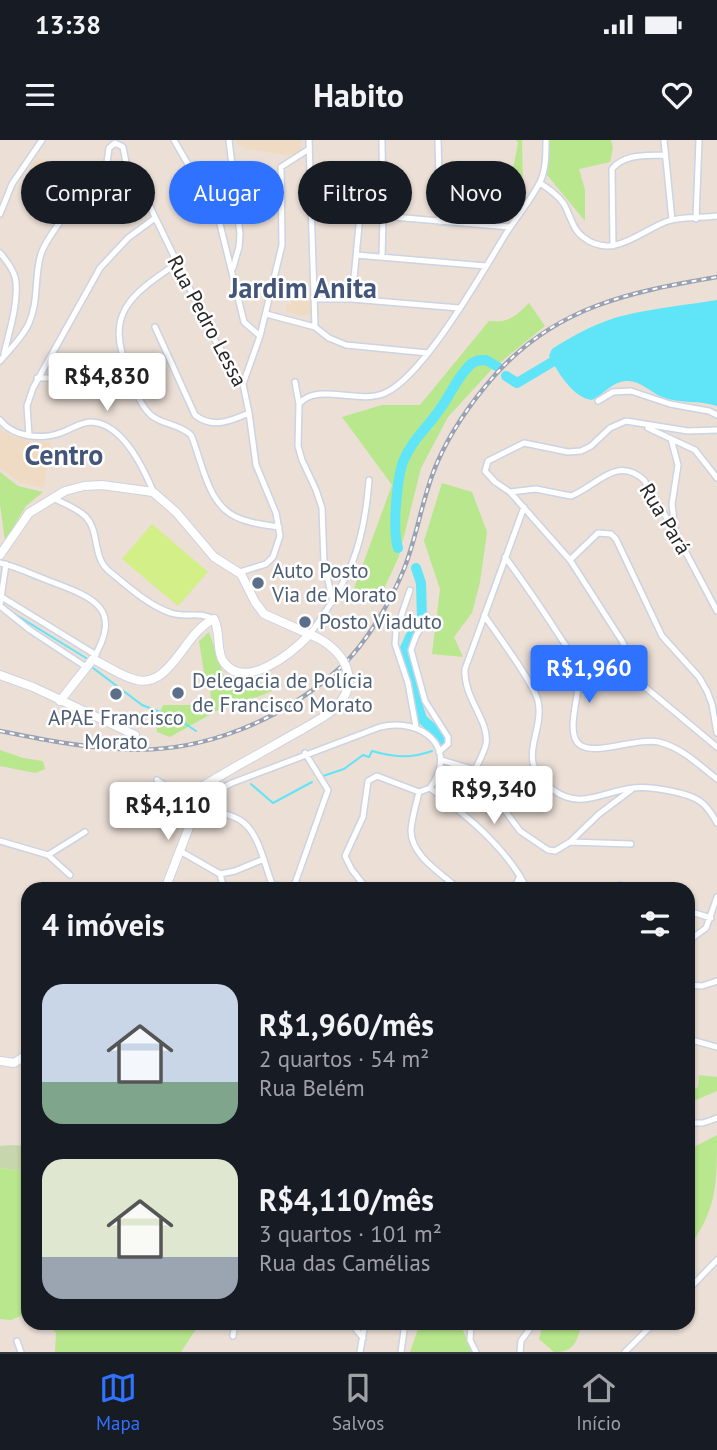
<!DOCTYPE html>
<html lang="pt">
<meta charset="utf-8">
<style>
body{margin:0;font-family:"PT Sans",sans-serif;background:#242831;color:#f1f3f6;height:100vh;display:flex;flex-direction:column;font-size:26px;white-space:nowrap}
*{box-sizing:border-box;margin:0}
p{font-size:23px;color:#9ea1a6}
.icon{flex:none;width:38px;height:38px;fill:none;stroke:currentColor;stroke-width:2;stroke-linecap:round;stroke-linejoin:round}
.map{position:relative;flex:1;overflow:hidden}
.details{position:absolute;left:21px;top:742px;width:674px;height:448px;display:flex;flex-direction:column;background:#171b24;border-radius:21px;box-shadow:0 2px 5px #0004}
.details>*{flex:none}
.hud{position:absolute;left:21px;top:21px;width:676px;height:63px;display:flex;gap:14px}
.price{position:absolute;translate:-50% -60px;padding:0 16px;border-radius:7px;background:#fff;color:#222;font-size:23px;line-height:46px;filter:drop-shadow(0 2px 4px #0008)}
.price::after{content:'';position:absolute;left:50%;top:42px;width:21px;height:16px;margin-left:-10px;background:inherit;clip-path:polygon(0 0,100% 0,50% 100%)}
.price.selected{background:#2f72ff;color:#fff}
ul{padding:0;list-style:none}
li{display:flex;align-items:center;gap:21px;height:175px;padding:0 21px}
li span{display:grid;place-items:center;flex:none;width:196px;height:140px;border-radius:21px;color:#555}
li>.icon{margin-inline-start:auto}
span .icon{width:84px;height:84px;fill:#fffc;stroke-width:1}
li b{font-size:30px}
h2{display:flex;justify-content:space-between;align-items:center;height:84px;padding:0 21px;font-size:30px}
.chip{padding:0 24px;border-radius:32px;background:#171b24;box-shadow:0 2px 5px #0004;font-size:24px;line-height:63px}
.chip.selected{background:#2f72ff;color:#fff}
.status{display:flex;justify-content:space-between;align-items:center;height:49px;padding:0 35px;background:#171b24;direction:ltr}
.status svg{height:19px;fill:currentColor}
header{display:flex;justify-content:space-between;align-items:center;height:91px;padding:0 21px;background:#171b24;font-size:32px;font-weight:600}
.dock{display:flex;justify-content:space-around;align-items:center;height:98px;border-top:2px solid #363941;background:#171b24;font-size:19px;color:#9ea1a6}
.dock a{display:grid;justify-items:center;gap:4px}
.dock .selected{color:#2f72ff}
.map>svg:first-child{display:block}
.education{fill:#efdbc3}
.green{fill:#b8e78d}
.cemetery{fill:#c7d6ac}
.pitch{fill:#d2f087}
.water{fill:#5fe4f8}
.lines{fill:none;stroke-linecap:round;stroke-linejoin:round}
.stream{stroke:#5fe4f8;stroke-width:2}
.river{stroke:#5fe4f8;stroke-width:10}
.street-casing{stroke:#ccd3e2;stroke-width:8}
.secondary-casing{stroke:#ccd3e2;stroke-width:10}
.street{stroke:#fff;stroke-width:5}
.secondary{stroke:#fff;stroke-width:8}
.rail-casing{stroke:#99a1b3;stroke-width:4.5}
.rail{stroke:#fff;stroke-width:2;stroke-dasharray:5;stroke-linecap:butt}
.secondary-bridge-casing{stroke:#ccd3e2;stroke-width:10;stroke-linecap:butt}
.secondary-bridge{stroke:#fff;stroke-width:8}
.service-dot{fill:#5c6f8a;stroke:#fff;stroke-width:2.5}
.labels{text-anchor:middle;stroke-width:5;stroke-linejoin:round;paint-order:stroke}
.street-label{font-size:21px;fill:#272727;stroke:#fff}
.service-label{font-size:21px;fill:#4e5e75;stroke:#fff;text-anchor:start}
.district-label{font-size:28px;font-weight:bold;fill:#44557a;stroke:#fff}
</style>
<div class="status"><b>13:38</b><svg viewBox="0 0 49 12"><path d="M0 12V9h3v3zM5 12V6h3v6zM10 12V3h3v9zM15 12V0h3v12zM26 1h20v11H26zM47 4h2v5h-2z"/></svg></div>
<header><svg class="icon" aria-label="menu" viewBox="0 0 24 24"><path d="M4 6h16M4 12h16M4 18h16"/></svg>Habito<svg class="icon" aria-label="heart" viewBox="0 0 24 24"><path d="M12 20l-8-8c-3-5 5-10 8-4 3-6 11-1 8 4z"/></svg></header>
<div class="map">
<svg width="717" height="1212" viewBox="0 0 717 1212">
<rect width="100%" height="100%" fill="#ebdfd6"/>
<path class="education" d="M236,0H301V7L298,13L293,16L245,9L237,3Z
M37,16L55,29L47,41L29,28Z
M292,159L311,162V174L305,176L286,172L287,164L291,165Z
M0,289L11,296L31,301L51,302L44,348L19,342L0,328Z"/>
<path class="green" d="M516,0H522L523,50H509L518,3Z
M549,0H611L613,8L610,22L579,29L585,50V81L547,35Z
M529,163L545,186L492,229L448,277L421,328L399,416L378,462L352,454L392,345L342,277L382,265H420L489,181C509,183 516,176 529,163Z
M0,332L18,346L43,352L26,366L5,401L0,364Z
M442,343L472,352L487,392L480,442L472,473L454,497L463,517L432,514L440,449L424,401Z
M209,492L226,542C245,546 263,538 281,547L260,556L222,568L170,597L157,592L156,581L163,565H202L211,560L210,549L206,545L199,501Z
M0,610L23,618L43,621L45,629L35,633L0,626Z
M699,935L717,937V951L689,963L688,948L693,950L698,947Z
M717,995C717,1044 717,1070 688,1108V1007H694Z
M0,1028L28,1031V1173L11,1180L0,1179Z
M45,1183H198V1186L181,1212H55L56,1193Z
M420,1183H460L472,1212H410Z
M543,1183H583C575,1202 576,1212 554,1212L539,1199Z"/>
<path class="cemetery" d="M12,1005L28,1006V1031L0,1028V1006Z"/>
<path class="pitch" d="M152,384L208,432L178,466L122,419Z"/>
<path class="water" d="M717,160V266C699,260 680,264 662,257C650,252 640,240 626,241C612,242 604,254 592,260C573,258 558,232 549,216L552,209C574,195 599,181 626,175C655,168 687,165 717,160Z"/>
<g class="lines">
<path class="stream" d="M13,473L86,518
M93,528L142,565L178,579L196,591
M323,636L344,629L363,615L369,617L372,611C393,617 410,619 432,611
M251,644L273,663L312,642"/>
<path class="river" d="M506,236L517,243L564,215
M398,408C392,391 397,339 403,322C411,301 428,287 440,269C451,254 457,237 471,224C476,220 480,220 486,220L498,227
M416,428L421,443L422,479L410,497L402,515L411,528L416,560L422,579L442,597V606"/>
<defs>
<path id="street" d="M174,0L218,76L244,182L260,196
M229,0L240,94L239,107L233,128
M309,0L315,187
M438,0L440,82
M664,0L672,80
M127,28L140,46L213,197L243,244L249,273L256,325L276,373L280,396L273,417L266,424L240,432
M106,30L109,8L115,3L123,7L127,28
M540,43C549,49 558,55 564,64C570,75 573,90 583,97C613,121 641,90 668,81C683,76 702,78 717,76
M311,70L510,87
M0,74L12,44L42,0
M696,79L699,0
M613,106L612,29C625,13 647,16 665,15
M0,113C7,121 15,131 16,142C18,165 9,192 4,214
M356,115L486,126
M382,117L383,77L382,0
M176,124C129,156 104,174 129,233C134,247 140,266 152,276C164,285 179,284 191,295C203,323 207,368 241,379C253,384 267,385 279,387
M315,159H352L459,168
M352,159L360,75
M266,174L315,187L329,198L346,205L428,213
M155,187L195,275C212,289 231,281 249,273
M0,221C10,209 23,197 29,183C39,161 34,136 41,114C46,98 91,37 106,30C113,27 120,27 127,28
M37,238H100
M295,242L299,264L298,306L302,320L316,350L322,368L324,423L333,462
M243,244L260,196L282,105L281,27L309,9
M598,261L613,252L631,251L670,264L709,271L717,275
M299,264C317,242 359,265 385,253C424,236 483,131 507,92C518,75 531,60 540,42C546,30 546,14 546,0
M0,280C13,297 41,300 60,293C70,290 80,282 91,282C122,283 143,327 153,351
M648,288L695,310L717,338
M717,290L688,291L626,281L610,288L591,306L581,311L568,312L524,303L488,321L485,331L495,342L510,352L570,420L622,501L645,547L717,607
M29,296L27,266L33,248L100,128L128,98L155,78
M671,299L678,325L672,364L675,389
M510,352L536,349L571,356C597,346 616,315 644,340L675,392L717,471
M53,358C63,363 77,368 86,377C100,392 92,417 109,431C126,445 149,466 171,473C185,478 200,471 213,479
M505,417C525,444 544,472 562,500C568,509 576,518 579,528C583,547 563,593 580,605C597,616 637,597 659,602C682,608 699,625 717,639
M570,420L598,393L611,394L616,399L662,496L699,537L707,551L712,564L717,593
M0,423C18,427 35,436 52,442C95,458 123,469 93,519
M410,450L396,491L395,504L408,543L416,587
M0,456L96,515
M0,465L6,424
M0,466L30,490L86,527
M484,475C496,493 534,543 538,561C545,595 513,619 552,649C580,671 604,651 633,648C649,646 688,652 701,662C708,667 713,676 717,683
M427,476L416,496L411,510L425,561L448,597V604L439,612
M310,494C350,439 364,407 369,340
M441,620L475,630L520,691L548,710L555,711L570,702L599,674L631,650
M475,630C479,621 484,613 486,604C490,581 463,558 465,529L524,367
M157,640L184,659
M430,648C466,675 507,708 527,749
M419,652C416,664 412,678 411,690C410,715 442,734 459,749
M203,658L232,643L380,587C421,577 460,607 430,648L419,652L377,636L368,641L363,677L345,716L352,730L367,749
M198,666C211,670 228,673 240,680C260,692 265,729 274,749
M0,701L48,715L70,735
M570,702L631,704
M180,711L220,734L235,731L264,719
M48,715L85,692
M220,734L224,749
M272,744L290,749
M293,749L328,650L305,613
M514,749L520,736
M611,749L619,745L636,749
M688,771L711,778
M688,801L706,788L717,757
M688,845L702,846L717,841
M688,899L717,907
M688,983H703L717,978
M688,1150L717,1120
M351,1183L363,1198
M471,1183L470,1200L476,1212
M233,1196L235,1183
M17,1201L21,1212
M360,1212L365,1183
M401,1212L405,1183
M520,1212L521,1201L534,1183
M625,1212L654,1183"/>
<path id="secondary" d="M0,415L29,373L65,351L84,346L102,345L153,352L176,372L214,417L241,434L255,462L264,474L318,498
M0,535L33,547L135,595
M60,561L93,519C107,526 122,537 137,540C171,548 185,491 214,479C221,493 216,511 223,521C244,553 293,512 310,494
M198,666L184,659L191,653L237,626
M165,749L200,659L216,638
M0,921L14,923L28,914"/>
</defs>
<use href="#street" class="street-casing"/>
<use href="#secondary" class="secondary-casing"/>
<use href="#street" class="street"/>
<use href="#secondary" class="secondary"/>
<defs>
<path id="rail" d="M0,591C39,599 80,607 120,609C201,615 283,580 342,526C367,502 391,461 404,429C418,394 422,357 437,323C451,291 472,261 495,235C557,166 630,152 717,137"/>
</defs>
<use href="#rail" class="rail-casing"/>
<use href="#rail" class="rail"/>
<defs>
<path id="secondary-bridge" d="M237,626C259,614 281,601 303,589C314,582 326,577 335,568C362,542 345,513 318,498"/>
</defs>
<use href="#secondary-bridge" class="secondary-bridge-casing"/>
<use href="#secondary-bridge" class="secondary-bridge"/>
</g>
<g class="service-dot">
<circle cx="258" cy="443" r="7"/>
<circle cx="305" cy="482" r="7"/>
<circle cx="178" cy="553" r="7"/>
<circle cx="116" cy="554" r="7"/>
</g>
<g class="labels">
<g class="street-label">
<text transform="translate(207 181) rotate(62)" y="7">Rua Pedro Lessa</text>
<text transform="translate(665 379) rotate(59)" y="7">Rua Pará</text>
</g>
<g class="service-label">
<text x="272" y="438">Auto Posto<tspan x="272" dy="24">Via de Morato</tspan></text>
<text x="319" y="489">Posto Viaduto</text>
<text x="192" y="548">Delegacia de Polícia<tspan x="192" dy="24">de Francisco Morato</tspan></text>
<text x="116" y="585" text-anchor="middle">APAE Francisco<tspan x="116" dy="24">Morato</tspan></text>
</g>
<g class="district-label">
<text x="303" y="158">Jardim Anita</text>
<text x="64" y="325">Centro</text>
</g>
</g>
</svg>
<b class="price" style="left:107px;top:273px">R$4,830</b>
<b class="price selected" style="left:589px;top:565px">R$1,960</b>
<b class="price" style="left:494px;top:686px">R$9,340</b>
<b class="price" style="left:168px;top:702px">R$4,110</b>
<div class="hud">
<a class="chip">Comprar</a>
<a class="chip selected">Alugar</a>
<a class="chip">Filtros</a>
<a class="chip">Novo</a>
</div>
<section class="details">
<h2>4 imóveis<svg class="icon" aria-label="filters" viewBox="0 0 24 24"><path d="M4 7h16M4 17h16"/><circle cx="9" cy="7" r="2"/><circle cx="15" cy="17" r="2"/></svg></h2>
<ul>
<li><span style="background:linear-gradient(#c9d6e8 70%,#7fa58c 0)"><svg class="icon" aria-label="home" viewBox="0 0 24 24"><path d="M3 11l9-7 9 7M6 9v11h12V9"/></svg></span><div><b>R$1,960/mês</b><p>2 quartos · 54 m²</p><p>Rua Belém</p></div></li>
<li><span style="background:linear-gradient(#dfe7d0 70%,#9aa5b1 0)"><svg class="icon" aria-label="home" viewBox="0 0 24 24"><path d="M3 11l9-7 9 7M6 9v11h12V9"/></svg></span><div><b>R$4,110/mês</b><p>3 quartos · 101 m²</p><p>Rua das Camélias</p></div></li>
</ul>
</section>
</div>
<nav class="dock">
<a class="selected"><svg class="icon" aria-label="map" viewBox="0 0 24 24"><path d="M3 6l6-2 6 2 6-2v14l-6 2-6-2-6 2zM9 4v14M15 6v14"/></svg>Mapa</a>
<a><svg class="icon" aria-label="saved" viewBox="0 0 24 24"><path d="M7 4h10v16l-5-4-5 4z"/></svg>Salvos</a>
<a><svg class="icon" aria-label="home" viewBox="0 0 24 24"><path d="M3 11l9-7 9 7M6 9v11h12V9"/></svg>Início</a>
</nav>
